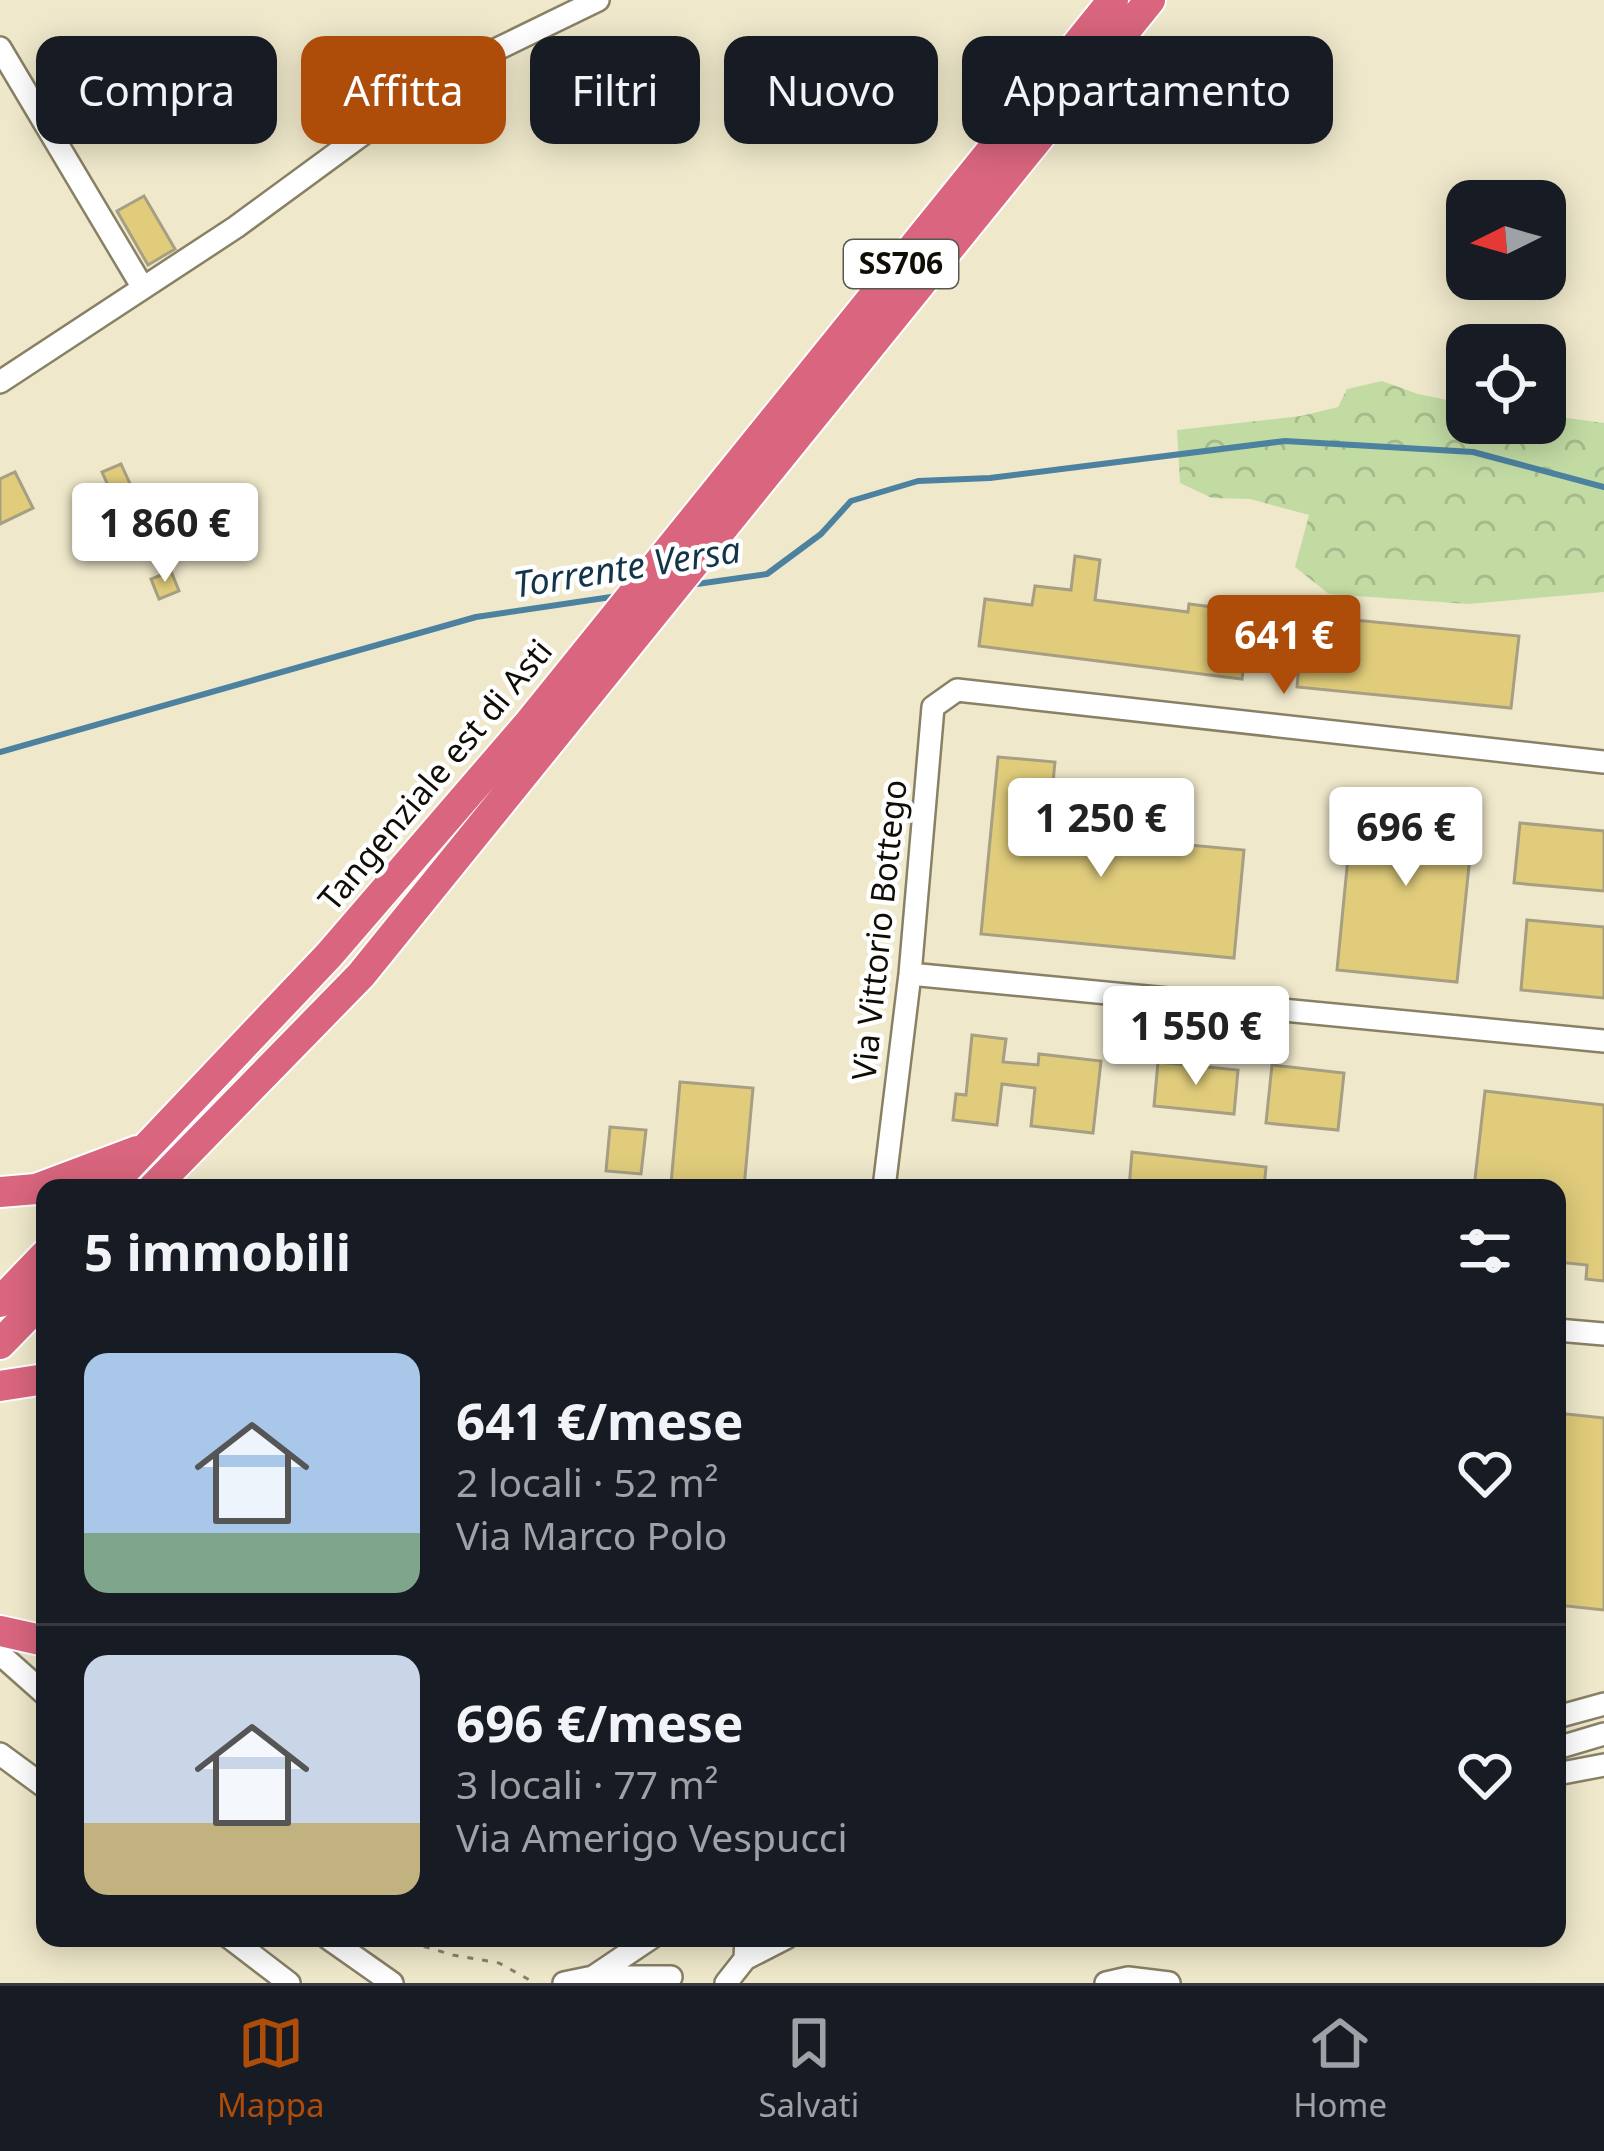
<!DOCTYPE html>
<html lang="it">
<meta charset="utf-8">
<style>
body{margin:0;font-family:"Noto Sans",sans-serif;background:#20242c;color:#f1f3f6;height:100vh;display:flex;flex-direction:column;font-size:45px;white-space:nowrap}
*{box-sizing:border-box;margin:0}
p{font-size:39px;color:#9ea1a6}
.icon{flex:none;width:66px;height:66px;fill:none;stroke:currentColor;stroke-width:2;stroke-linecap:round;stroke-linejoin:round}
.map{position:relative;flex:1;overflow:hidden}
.sheet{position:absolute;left:36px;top:1179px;width:1530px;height:768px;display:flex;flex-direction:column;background:#171b24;border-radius:24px;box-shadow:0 6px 30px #0003}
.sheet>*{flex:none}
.hud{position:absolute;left:36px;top:36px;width:1533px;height:108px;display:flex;gap:24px}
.needle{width:78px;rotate:265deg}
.controls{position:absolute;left:1446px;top:180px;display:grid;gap:24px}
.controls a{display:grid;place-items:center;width:120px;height:120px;border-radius:24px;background:#171b24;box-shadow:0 6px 30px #0003;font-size:60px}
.price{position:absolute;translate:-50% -102px;padding:0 27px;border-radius:12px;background:#fff;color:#222;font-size:39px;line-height:78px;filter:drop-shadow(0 3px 6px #0008)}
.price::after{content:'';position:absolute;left:50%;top:72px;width:36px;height:27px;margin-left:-18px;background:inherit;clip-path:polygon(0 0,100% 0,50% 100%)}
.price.active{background:#ae4c0a;color:#fff}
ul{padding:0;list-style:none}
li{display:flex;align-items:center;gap:36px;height:300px;padding:0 48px}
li+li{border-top:3px solid #363941}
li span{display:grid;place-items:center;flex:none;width:336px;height:240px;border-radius:24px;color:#555}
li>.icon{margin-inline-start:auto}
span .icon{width:144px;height:144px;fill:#fffc;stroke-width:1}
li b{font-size:51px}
h2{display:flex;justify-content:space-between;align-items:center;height:144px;padding:0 48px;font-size:51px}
.chip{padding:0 42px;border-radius:24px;background:#171b24;box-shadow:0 6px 30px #0003;font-size:42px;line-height:108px}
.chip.active{background:#ae4c0a;color:#fff}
.menu{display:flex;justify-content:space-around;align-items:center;height:168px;border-top:3px solid #363941;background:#171b24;font-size:33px;color:#9ea1a6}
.menu a{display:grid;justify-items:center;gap:6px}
.menu .active{color:#ae4c0a}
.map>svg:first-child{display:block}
.forest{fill:url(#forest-crowns)}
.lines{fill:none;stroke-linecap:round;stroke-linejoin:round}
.stream{stroke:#4c81a0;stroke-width:6}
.building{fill:#e0cc7b;stroke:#a69f83;stroke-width:3}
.minor-casing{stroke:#888166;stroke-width:26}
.highway-casing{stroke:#fff;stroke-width:34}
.path{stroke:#88836f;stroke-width:3;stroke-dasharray:6 9;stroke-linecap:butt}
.minor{stroke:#fff;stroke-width:21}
.highway{stroke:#d9657e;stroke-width:30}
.labels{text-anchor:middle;stroke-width:9;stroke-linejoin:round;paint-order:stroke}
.shield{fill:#fff;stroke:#585650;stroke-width:3}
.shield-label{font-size:30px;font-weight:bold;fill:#100d05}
.street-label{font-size:33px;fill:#100d05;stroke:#fff}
.water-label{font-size:36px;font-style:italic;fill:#133549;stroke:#fff}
</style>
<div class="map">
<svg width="1604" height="1983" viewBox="0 0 1604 1983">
<defs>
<pattern id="forest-crowns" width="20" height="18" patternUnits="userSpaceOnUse" patternTransform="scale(3)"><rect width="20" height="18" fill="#c2dba3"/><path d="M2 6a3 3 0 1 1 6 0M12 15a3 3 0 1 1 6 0" fill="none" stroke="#a6bb8b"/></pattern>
</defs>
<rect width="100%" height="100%" fill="#efe8cb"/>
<path class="forest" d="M1382,381L1418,394L1467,404V423H1545V415L1604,423V592L1468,604L1329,594L1295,567L1309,515L1250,499L1212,498L1180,483L1177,430L1301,416L1338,407L1347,389Z"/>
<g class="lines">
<path class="stream" d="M690,585L767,574L821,534L851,501L918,481L990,478L1285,441L1473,452L1604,487
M0,752L476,617L618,596"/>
</g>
<path class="building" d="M157,48L172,76L137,95L122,67Z
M144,196L175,249L148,265L117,211Z
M121,464L137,499L118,507L102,472Z
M15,472L33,508L0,524V479Z
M1075,556L1100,560L1095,600L1188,612L1189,604L1251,612L1242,679L979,646L985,599L1032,605L1035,586L1071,590Z
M171,571L179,591L159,599L151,579Z
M1303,615L1519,636L1511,708L1297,687Z
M998,757L1055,762L1048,832L1244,850L1234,958L981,934Z
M1354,796L1475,808L1457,982L1337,970Z
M1520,823L1604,831V891L1514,883Z
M1527,920L1604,927V998L1521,990Z
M972,1035L1006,1039L1003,1062L1038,1065L1039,1054L1101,1061L1093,1133L1031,1126L1035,1088L1002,1084L997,1125L953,1120L956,1094L966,1095Z
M1158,1062L1238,1070L1234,1114L1154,1106Z
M1272,1065L1344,1073L1338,1130L1266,1123Z
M680,1082L753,1088L744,1188L671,1184Z
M1485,1091L1604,1105V1281L1586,1279L1587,1265L1557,1262V1188H1474Z
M610,1127L646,1130L641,1174L606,1171Z
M1132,1152L1266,1167L1264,1188H1129Z
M1557,1413L1604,1418V1610L1557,1605Z"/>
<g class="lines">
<defs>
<path id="minor" d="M0,48L143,288
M0,382L236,227L412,98L483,56L598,0
M910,974L1604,1041
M884,1188L910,974L933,707L957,690L1604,762
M1557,1330L1604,1334
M0,1654L45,1694
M1557,1717L1604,1704
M1557,1748L1604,1734
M0,1754L45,1787
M1557,1774L1604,1765
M230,1938L289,1983
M328,1938L392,1983
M745,1959L786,1938
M593,1977L651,1938
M564,1983L593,1977H671
M726,1983L745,1959L746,1938
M1106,1983L1128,1978L1169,1983"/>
<path id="highway" d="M108,1188L329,955L530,722L1113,0
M153,1188L361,975L1150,0
M0,1192L36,1189L137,1151
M0,1302L45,1255
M0,1344L45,1298
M0,1386L45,1379
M0,1631L45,1641"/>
</defs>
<use href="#minor" class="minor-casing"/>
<use href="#highway" class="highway-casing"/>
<path class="path" d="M395,1938L453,1955L499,1963L535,1983"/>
<use href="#minor" class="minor"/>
<use href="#highway" class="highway"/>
</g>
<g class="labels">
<rect class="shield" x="844" y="240" width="114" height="48" rx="9"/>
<g class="shield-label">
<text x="901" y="274">SS706</text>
</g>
<g class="street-label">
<text transform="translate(435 775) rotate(-50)" y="12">Tangenziale est di Asti</text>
<text transform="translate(879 930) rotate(-84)" y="12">Via Vittorio Bottego</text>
</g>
<g class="water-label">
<text transform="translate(627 567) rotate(-9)" y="13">Torrente Versa</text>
</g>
</g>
</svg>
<div class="controls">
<a><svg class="needle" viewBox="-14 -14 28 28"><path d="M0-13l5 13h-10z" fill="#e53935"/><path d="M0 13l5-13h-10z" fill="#9ea1a6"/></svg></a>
<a><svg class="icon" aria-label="locate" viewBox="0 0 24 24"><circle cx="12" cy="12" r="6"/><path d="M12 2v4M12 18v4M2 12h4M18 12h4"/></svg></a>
</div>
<b class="price" style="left:165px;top:585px">1 860 €</b>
<b class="price active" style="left:1284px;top:697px">641 €</b>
<b class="price" style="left:1101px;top:880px">1 250 €</b>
<b class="price" style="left:1406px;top:889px">696 €</b>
<b class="price" style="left:1196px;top:1088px">1 550 €</b>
<div class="hud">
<a class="chip">Compra</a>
<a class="chip active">Affitta</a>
<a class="chip">Filtri</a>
<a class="chip">Nuovo</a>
<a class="chip">Appartamento</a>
</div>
<section class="sheet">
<h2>5 immobili<svg class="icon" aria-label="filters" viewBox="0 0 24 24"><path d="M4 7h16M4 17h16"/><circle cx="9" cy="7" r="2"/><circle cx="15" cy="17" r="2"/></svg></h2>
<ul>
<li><span style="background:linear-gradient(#a9c7e8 75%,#7fa58c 0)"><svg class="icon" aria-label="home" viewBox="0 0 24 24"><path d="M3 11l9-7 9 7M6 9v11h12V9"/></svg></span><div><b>641 €/mese</b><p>2 locali · 52 m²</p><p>Via Marco Polo</p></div><svg class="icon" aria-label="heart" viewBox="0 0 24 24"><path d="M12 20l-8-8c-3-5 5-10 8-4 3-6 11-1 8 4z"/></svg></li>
<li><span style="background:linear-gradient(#c9d6e8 70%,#c2b280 0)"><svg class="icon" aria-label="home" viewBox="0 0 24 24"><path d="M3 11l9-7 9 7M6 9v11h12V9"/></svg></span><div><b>696 €/mese</b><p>3 locali · 77 m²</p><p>Via Amerigo Vespucci</p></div><svg class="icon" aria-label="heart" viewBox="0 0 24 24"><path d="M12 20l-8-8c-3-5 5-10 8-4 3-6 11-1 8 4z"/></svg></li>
</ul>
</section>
</div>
<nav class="menu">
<a class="active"><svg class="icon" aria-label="map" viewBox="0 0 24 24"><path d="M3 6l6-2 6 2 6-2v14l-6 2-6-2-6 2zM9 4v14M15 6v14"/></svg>Mappa</a>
<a><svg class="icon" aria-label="saved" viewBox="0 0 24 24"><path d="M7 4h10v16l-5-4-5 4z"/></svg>Salvati</a>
<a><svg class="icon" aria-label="home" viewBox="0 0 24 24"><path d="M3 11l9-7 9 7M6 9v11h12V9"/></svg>Home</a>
</nav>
